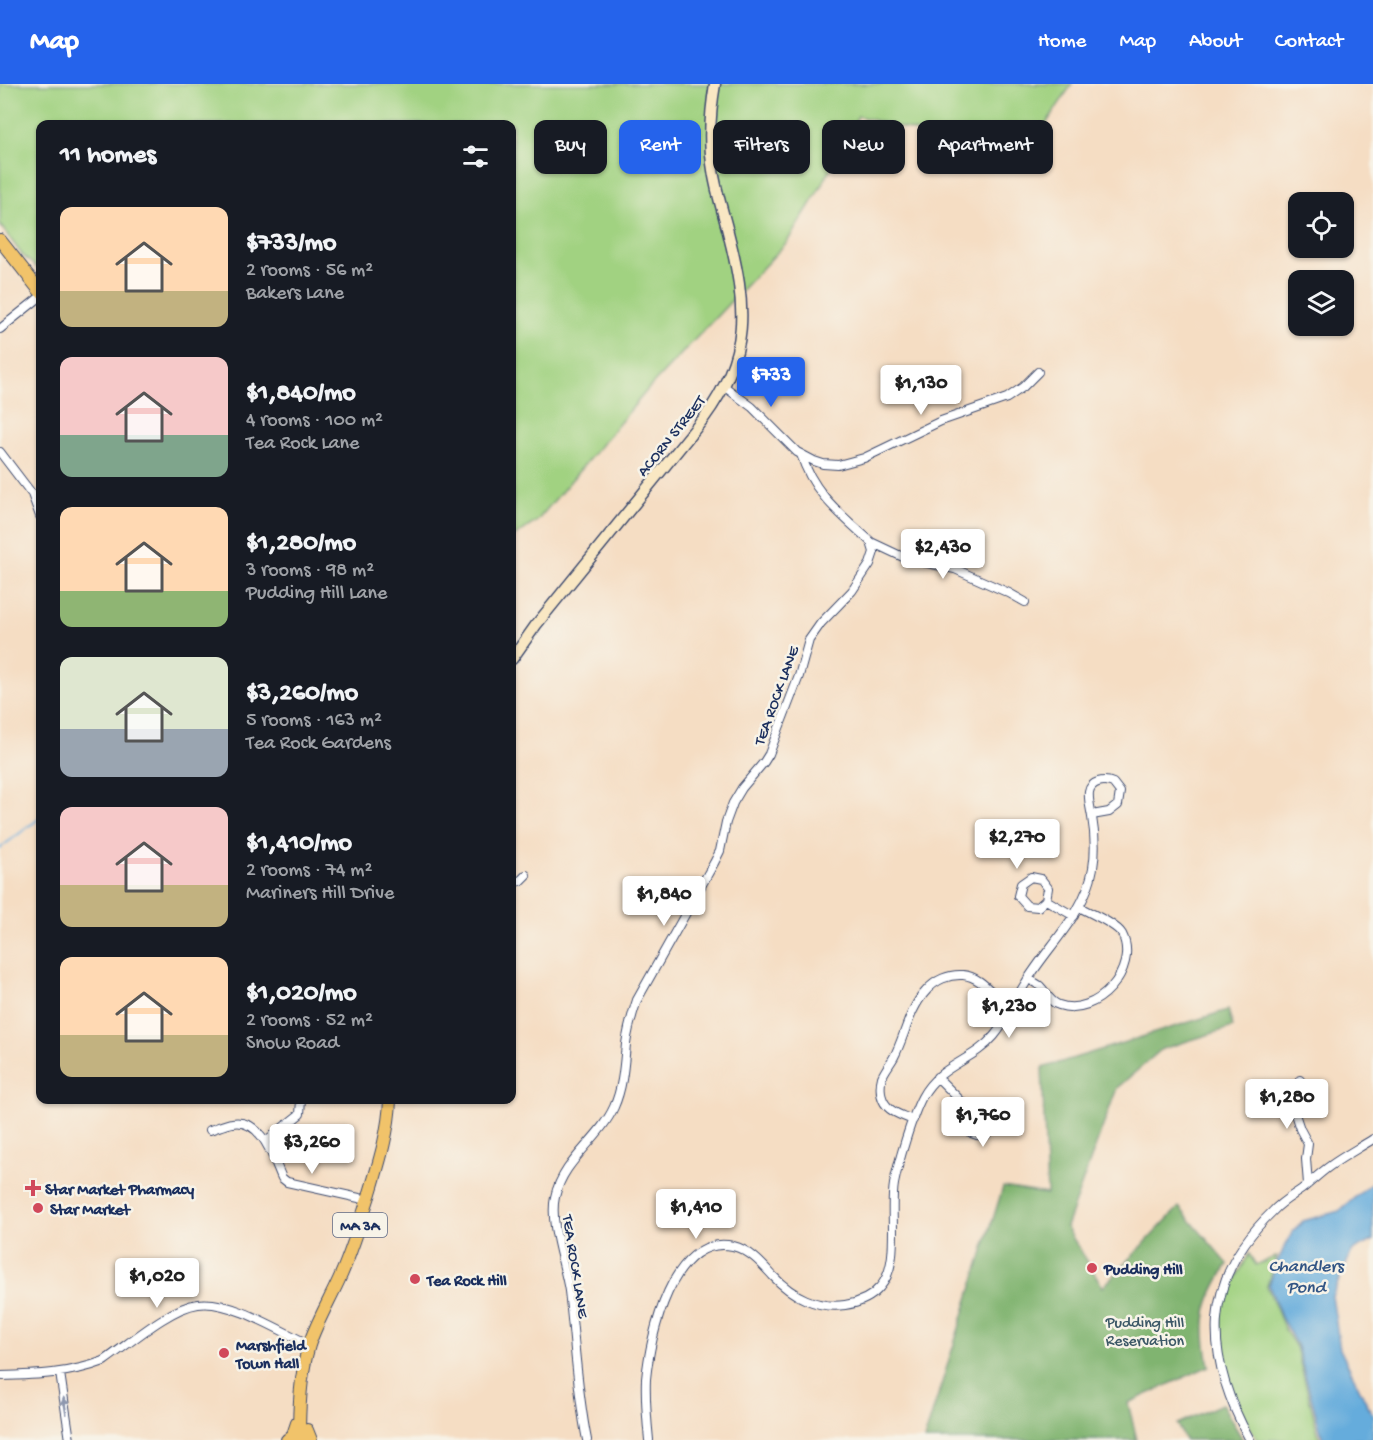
<!DOCTYPE html>
<meta charset="utf-8">
<style>
body{margin:0;font-family:"Gochi Hand",sans-serif;background:#242831;color:#f1f3f6;height:100vh;display:flex;flex-direction:column;font-size:22px;white-space:nowrap}
*{box-sizing:border-box;margin:0}
p{font-size:20px;color:#9ea1a6}
.icon{flex:none;width:33px;height:33px;fill:none;stroke:currentColor;stroke-width:2;stroke-linecap:round;stroke-linejoin:round}
.map{position:relative;flex:1;overflow:hidden}
.sheet{position:absolute;left:36px;top:36px;width:480px;height:984px;display:flex;flex-direction:column;background:#171b24;border-radius:12px;box-shadow:0 2px 4px #0004}
.sheet>*{flex:none}
.guide{position:absolute;left:534px;top:36px;width:570px;height:54px;display:flex;gap:12px}
.tools{position:absolute;left:1288px;top:108px;display:grid;gap:12px}
.tools a{display:grid;place-items:center;width:66px;height:66px;border-radius:12px;background:#171b24;box-shadow:0 2px 4px #0004;font-size:30px}
.price{position:absolute;translate:-50% -51px;padding:0 14px;border-radius:6px;background:#fff;color:#222;font-size:20px;line-height:39px;filter:drop-shadow(0 2px 3px #0008)}
.price::after{content:'';position:absolute;left:50%;top:36px;width:18px;height:14px;margin-left:-9px;background:inherit;clip-path:polygon(0 0,100% 0,50% 100%)}
.price.on{background:#2563eb;color:#fff}
ul{padding:0;list-style:none}
li{display:flex;align-items:center;gap:18px;height:150px;padding:0 24px}
li span{display:grid;place-items:center;flex:none;width:168px;height:120px;border-radius:12px;color:#555}
li>.icon{margin-inline-start:auto}
span .icon{width:72px;height:72px;fill:#fffc;stroke-width:1}
li b{font-size:26px}
h2{display:flex;justify-content:space-between;align-items:center;height:72px;padding:0 24px;font-size:26px}
.pill{padding:0 21px;border-radius:12px;background:#171b24;box-shadow:0 2px 4px #0004;font-size:21px;line-height:54px}
.pill.on{background:#2563eb;color:#fff}
header{display:flex;align-items:center;gap:36px;box-sizing:border-box;height:84px;padding:0 30px;background:#2563eb;color:#fff}
header strong{font-size:28px}
nav{display:flex;gap:33px;margin-inline-start:auto;font-size:21px}
.map>svg:first-child{display:block}
.green{fill:#a1d281;stroke:#5e8070;stroke-width:1.5}
.forest{fill:#80b46f;stroke:#4e7266;stroke-width:1.5}
.water{fill:#65acdc;stroke:#406e9d;stroke-width:1.5}
.lines{fill:none;stroke-linecap:round;stroke-linejoin:round}
.stream{stroke:#65acdc;stroke-width:2}
.minor-casing{stroke:#3c496d;stroke-width:10}
.secondary-casing{stroke:#3c496d;stroke-width:13}
.primary-casing{stroke:#3c496d;stroke-width:14}
.minor{stroke:#fff;stroke-width:8}
.secondary{stroke:#f9e7c3;stroke-width:10}
.primary{stroke:#f1c36a;stroke-width:12}
.oneway{fill:#8d97ae}
.poi-dot{fill:#d1495b;stroke:#f7f3e8;stroke-width:2}
.labels{text-anchor:middle;stroke-width:5;stroke-linejoin:round;paint-order:stroke}
.shield{fill:#f7f3e8;stroke:#5d6a87;stroke-width:1.5}
.shield-label{font-size:15px;font-weight:bold;fill:#1b2f5e}
.street-label{font-size:16px;fill:#1b2f5e;stroke:#f7f3e8}
.poi-label{font-size:16px;font-weight:bold;fill:#1b2f5e;stroke:#f7f3e8;text-anchor:start}
.park-label{font-size:16px;fill:#3c5867;stroke:#f7f3e8}
.water-label{font-size:18px;font-style:italic;fill:#315484;stroke:#f7f3e8}
</style>
<header>
<strong>Map</strong>
<nav><a>Home</a><a>Map</a><a>About</a><a>Contact</a></nav>
</header>
<div class="map">
<svg width="1373" height="1356" viewBox="0 0 1373 1356">
<rect width="100%" height="100%" fill="#f7f3e8"/>
<filter id="ink" filterUnits="userSpaceOnUse"><feTurbulence type="fractalNoise" baseFrequency=".0167" numOctaves="2"/><feDisplacementMap in="SourceGraphic" scale="12" xChannelSelector="R" yChannelSelector="G"/><feConvolveMatrix kernelMatrix="1 2 1 2 8 2 1 2 1" color-interpolation-filters="sRGB"/></filter>
<filter id="wash" filterUnits="userSpaceOnUse"><feTurbulence type="fractalNoise" baseFrequency=".008" numOctaves="4" result="noise"/><feDisplacementMap in="SourceGraphic" scale="24" xChannelSelector="R" yChannelSelector="G"/><feGaussianBlur stdDeviation="1.35" result="paint"/><feColorMatrix in="noise" values="0 0 0 0 0 0 0 0 0 0 0 0 0 0 0 0 0 1.4 0 .05"/><feComposite in="paint" operator="in"/></filter>
<g filter="url(#wash)">
<rect width="100%" height="100%" fill="#f5ddc3"/>
<path class="green" d="M0,0H1072L1024,74L1017,75L858,32L822,101L787,158L649,304L537,437L512,454V40H40V186L23,172L0,141Z
M1249,1170L1256,1181L1277,1172L1267,1202L1285,1246L1296,1263L1320,1356H1257L1231,1309L1222,1282L1220,1224Z"/>
<path class="forest" d="M1228,926L1233,943L1162,965L1117,1004L1066,1143L1103,1203L1179,1123L1228,1180C1203,1222 1201,1234 1209,1282L1128,1319L1137,1356H924L1003,1103L1047,1110L1042,984Z
M1222,1320L1243,1356H1185L1177,1340Z"/>
<path class="water" d="M1373,1098V1156L1352,1167L1332,1212L1340,1265L1373,1332V1356H1323L1297,1262L1281,1233L1269,1201L1277,1178L1292,1149L1303,1137L1339,1127Z"/>
<g class="lines">
<path class="stream" d="M0,764L40,734"/>
</g>
</g>
<g filter="url(#ink)">
<g class="lines">
<defs>
<path id="minor" d="M0,245L40,213
M725,303L752,323L797,368L814,377L823,380L838,381L864,374L941,337L1007,314L1023,303L1038,288
M0,368L32,410L40,432
M871,458L905,474L955,485L1009,509L1025,518
M512,799L520,797L526,791
M1046,816L1038,823L1027,822L1018,812L1021,800L1031,793L1041,795L1048,804L1046,816L1074,832
M1028,895C1032,897 1036,899 1040,902C1047,909 1049,918 1059,921C1096,934 1140,885 1122,850C1116,840 1090,829 1079,823
M937,993L969,1025C962,1035 963,1048 977,1051C1005,1056 996,1006 969,1025
M1300,996L1295,1012V1030L1300,1045L1308,1060L1306,1075L1308,1100
M913,1036C903,1032 888,1028 883,1016C880,1010 880,1000 882,993C885,986 890,980 894,973C905,952 909,925 926,907C935,896 949,890 963,891C984,893 994,915 1011,924
M210,1046C217,1044 225,1040 232,1039C262,1034 273,1074 282,1094L287,1098L368,1116
M266,1057L300,1030L301,1016
M60,1289L70,1356
M0,1292C36,1291 70,1290 104,1277C129,1260 169,1224 198,1220C229,1215 281,1247 310,1261
M587,1356C577,1307 575,1257 569,1207C565,1180 549,1140 555,1113C563,1076 599,1056 614,1023C623,1003 624,981 626,960C628,945 632,931 637,916L714,779L720,767L726,738L733,719L742,704L764,678L769,670L799,592L809,556L821,539L852,507L870,480L874,468L871,458C842,431 813,410 801,370
M649,1356C647,1336 645,1316 646,1295C650,1253 672,1149 733,1162C750,1166 762,1180 773,1192C792,1212 817,1225 845,1221C859,1219 871,1214 880,1203C901,1180 889,1129 894,1100C898,1079 912,1032 922,1013C940,980 972,978 994,952C1007,937 1014,917 1025,900C1048,861 1085,831 1093,784C1096,766 1095,750 1092,733C1091,726 1088,716 1089,708C1091,697 1104,695 1113,699L1120,708L1118,721L1109,728L1092,731
M1250,1356C1204,1272 1200,1197 1273,1127C1281,1118 1292,1112 1302,1105C1312,1097 1320,1089 1330,1082C1344,1072 1359,1064 1373,1055"/>
<path id="secondary" d="M512,575L536,541L704,334C751,270 747,222 728,148C723,128 716,107 713,86C708,57 710,29 715,0"/>
<path id="primary" d="M0,156L40,207
M307,1346L311,1356
M287,1356L293,1351L297,1339
M299,1356C299,1325 300,1291 309,1261C317,1237 331,1214 341,1191C353,1164 361,1136 370,1109C379,1079 389,1047 390,1016"/>
</defs>
<use href="#minor" class="minor-casing"/>
<use href="#secondary" class="secondary-casing"/>
<use href="#primary" class="primary-casing"/>
<use href="#minor" class="minor"/>
<use href="#secondary" class="secondary"/>
<use href="#primary" class="primary"/>
</g>
<defs><path id="oneway-solid" d="M-6-.8H1V-3.2L6.5 0L1 3.2V.8H-6Z" transform="scale(1.5)"/></defs>
<use class="oneway" href="#oneway-solid" transform="translate(65 1322) rotate(-99)"/>
</g>
<g class="poi-dot">
<path d="M30 1095h6v6h6v6h-6v6h-6v-6h-6v-6h6z"/>
<circle cx="38" cy="1124" r="6"/>
<circle cx="1092" cy="1184" r="6"/>
<circle cx="415" cy="1195" r="6"/>
<circle cx="224" cy="1269" r="6"/>
</g>
<g class="labels">
<rect class="shield" x="333" y="1129" width="54" height="24" rx="4.5"/>
<g class="shield-label">
<text x="360" y="1146">MA 3A</text>
</g>
<g class="street-label">
<text transform="translate(670 351) rotate(-51)" y="6">ACORN STREET</text>
<text transform="translate(775 611) rotate(-70)" y="6">TEA ROCK LANE</text>
<text transform="translate(577 1182) rotate(81)" y="6">TEA ROCK LANE</text>
</g>
<g class="poi-label">
<text x="45" y="1110">Star Market Pharmacy</text>
<text x="50" y="1130">Star Market</text>
<text x="1104" y="1190">Pudding Hill</text>
<text x="427" y="1201">Tea Rock Hill</text>
<text x="236" y="1266">Marshfield<tspan x="236" dy="18">Town Hall</tspan></text>
</g>
<g class="park-label">
<text x="1145" y="1243">Pudding Hill<tspan x="1145" dy="18">Reservation</tspan></text>
</g>
<g class="water-label">
<text x="1306" y="1187">Chandlers<tspan x="1306" dy="21">Pond</tspan></text>
</g>
</g>
</svg>
<div class="tools">
<a><svg class="icon" aria-label="locate" viewBox="0 0 24 24"><circle cx="12" cy="12" r="6"/><path d="M12 2v4M12 18v4M2 12h4M18 12h4"/></svg></a>
<a><svg class="icon" aria-label="layers" viewBox="0 0 24 24"><path d="M12 4l9 5-9 5-9-5zM3 14l9 5 9-5"/></svg></a>
</div>
<b class="price on" style="left:771px;top:324px">$733</b>
<b class="price" style="left:921px;top:332px">$1,130</b>
<b class="price" style="left:943px;top:496px">$2,430</b>
<b class="price" style="left:1017px;top:786px">$2,270</b>
<b class="price" style="left:664px;top:843px">$1,840</b>
<b class="price" style="left:1009px;top:955px">$1,230</b>
<b class="price" style="left:1287px;top:1046px">$1,280</b>
<b class="price" style="left:983px;top:1064px">$1,760</b>
<b class="price" style="left:312px;top:1091px">$3,260</b>
<b class="price" style="left:696px;top:1156px">$1,410</b>
<b class="price" style="left:157px;top:1225px">$1,020</b>
<div class="guide">
<a class="pill">Buy</a>
<a class="pill on">Rent</a>
<a class="pill">Filters</a>
<a class="pill">New</a>
<a class="pill">Apartment</a>
</div>
<section class="sheet">
<h2>11 homes<svg class="icon" aria-label="filters" viewBox="0 0 24 24"><path d="M4 7h16M4 17h16"/><circle cx="9" cy="7" r="2"/><circle cx="15" cy="17" r="2"/></svg></h2>
<ul>
<li><span style="background:linear-gradient(#ffd9b3 70%,#c2b280 0)"><svg class="icon" aria-label="home" viewBox="0 0 24 24"><path d="M3 11l9-7 9 7M6 9v11h12V9"/></svg></span><div><b>$733/mo</b><p>2 rooms · 56 m²</p><p>Bakers Lane</p></div></li>
<li><span style="background:linear-gradient(#f6c9c9 65%,#7fa58c 0)"><svg class="icon" aria-label="home" viewBox="0 0 24 24"><path d="M3 11l9-7 9 7M6 9v11h12V9"/></svg></span><div><b>$1,840/mo</b><p>4 rooms · 100 m²</p><p>Tea Rock Lane</p></div></li>
<li><span style="background:linear-gradient(#ffd9b3 70%,#8fb573 0)"><svg class="icon" aria-label="home" viewBox="0 0 24 24"><path d="M3 11l9-7 9 7M6 9v11h12V9"/></svg></span><div><b>$1,280/mo</b><p>3 rooms · 98 m²</p><p>Pudding Hill Lane</p></div></li>
<li><span style="background:linear-gradient(#dfe7d0 60%,#9aa5b1 0)"><svg class="icon" aria-label="home" viewBox="0 0 24 24"><path d="M3 11l9-7 9 7M6 9v11h12V9"/></svg></span><div><b>$3,260/mo</b><p>5 rooms · 163 m²</p><p>Tea Rock Gardens</p></div></li>
<li><span style="background:linear-gradient(#f6c9c9 65%,#c2b280 0)"><svg class="icon" aria-label="home" viewBox="0 0 24 24"><path d="M3 11l9-7 9 7M6 9v11h12V9"/></svg></span><div><b>$1,410/mo</b><p>2 rooms · 74 m²</p><p>Mariners Hill Drive</p></div></li>
<li><span style="background:linear-gradient(#ffd9b3 65%,#c2b280 0)"><svg class="icon" aria-label="home" viewBox="0 0 24 24"><path d="M3 11l9-7 9 7M6 9v11h12V9"/></svg></span><div><b>$1,020/mo</b><p>2 rooms · 52 m²</p><p>Snow Road</p></div></li>
</ul>
</section>
</div>
